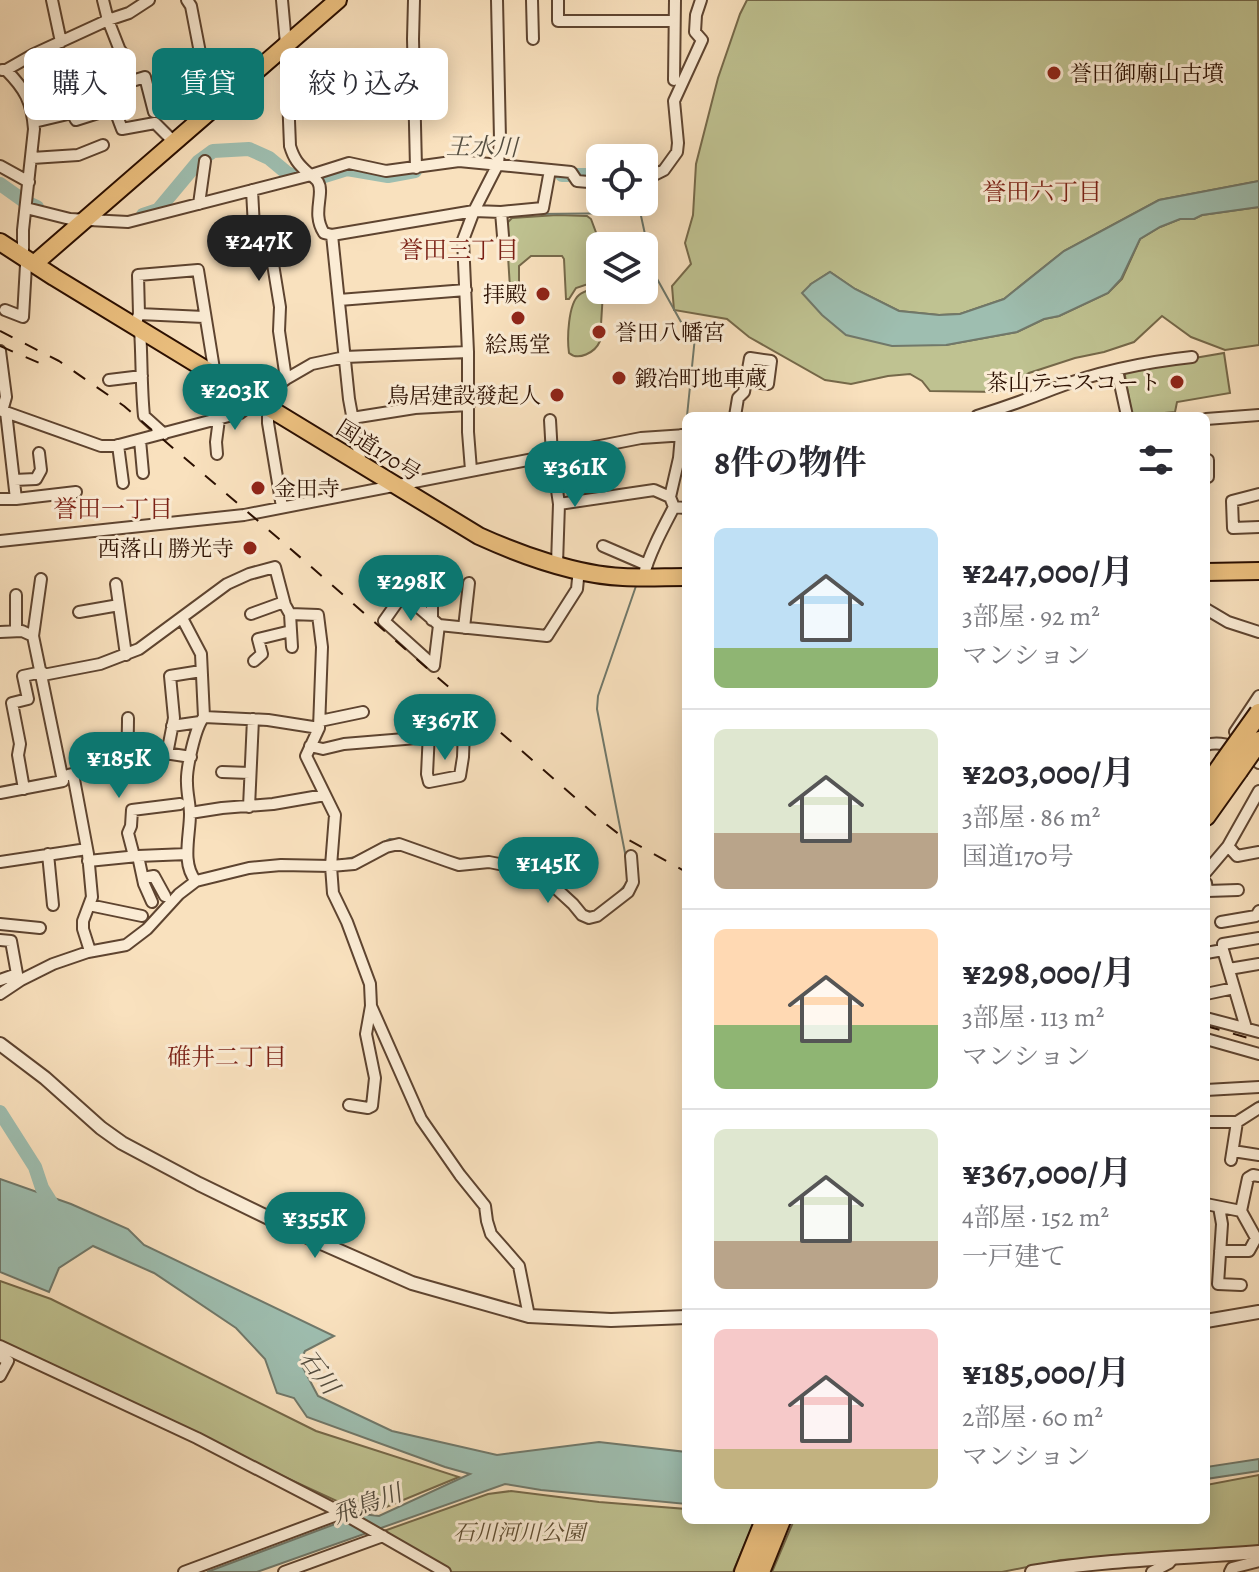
<!DOCTYPE html>
<html lang="ja">
<meta charset="utf-8">
<style>
body{margin:0;font-family:Alegreya,"Noto Serif JP",serif;background:#f2f2f3;color:#2b2b33;height:100vh;display:flex;flex-direction:column;font-size:30px;white-space:nowrap}
*{box-sizing:border-box;margin:0}
p{font-size:26px;color:#7c7c81}
.icon{flex:none;width:44px;height:44px;fill:none;stroke:currentColor;stroke-width:2;stroke-linecap:round;stroke-linejoin:round}
.map{position:relative;flex:1;overflow:hidden}
.drawer{position:absolute;left:682px;top:412px;width:528px;height:1112px;display:flex;flex-direction:column;background:#fff;border-radius:12px;box-shadow:0 4px 20px #0003}
.drawer>*{flex:none}
.banner{position:absolute;left:24px;top:48px;width:538px;height:72px;display:flex;gap:16px}
.controls{position:absolute;left:586px;top:144px;display:grid;gap:16px}
.controls a{display:grid;place-items:center;width:72px;height:72px;border-radius:12px;background:#fff;box-shadow:0 4px 20px #0003;font-size:40px}
.price{position:absolute;translate:-50% -68px;padding:0 18px;border-radius:28px;background:#0f766e;color:#fff;font-size:26px;line-height:52px;filter:drop-shadow(0 2px 4px #0008)}
.price::after{content:'';position:absolute;left:50%;top:48px;width:24px;height:18px;margin-left:-12px;background:inherit;clip-path:polygon(0 0,100% 0,50% 100%)}
.price.selected{background:#222;color:#fff}
ul{padding:0;list-style:none}
li{display:flex;align-items:center;gap:24px;height:200px;padding:0 32px}
li+li{border-top:2px solid #e1e1e2}
li span{display:grid;place-items:center;flex:none;width:224px;height:160px;border-radius:12px;color:#555}
li>.icon{margin-inline-start:auto}
span .icon{width:96px;height:96px;fill:#fffc;stroke-width:1}
li b{font-size:34px}
h2{display:flex;justify-content:space-between;align-items:center;height:96px;padding:0 32px;font-size:34px}
.chip{padding:0 28px;border-radius:12px;background:#fff;box-shadow:0 4px 20px #0003;font-size:28px;line-height:72px}
.chip.selected{background:#0f766e;color:#fff}
.map>svg:first-child{display:block}
.green{fill:#bfc291;stroke:#756849;stroke-width:2}
.water{fill:#9ebeb0;stroke:#70786a;stroke-width:2}
.lines{fill:none;stroke-linecap:round;stroke-linejoin:round}
.stream{stroke:#70786a;stroke-width:2}
.river{stroke:#9ebeb0;stroke-width:14}
.minor-casing{stroke:#5e4430;stroke-width:14}
.tertiary-casing{stroke:#5e4430;stroke-width:16}
.trunk-casing{stroke:#2b0f01;stroke-width:20}
.motorway-casing{stroke:#2b0f01;stroke-width:22}
.minor{stroke:#fbecd5;stroke-width:10}
.tertiary{stroke:#fbecd5;stroke-width:12}
.trunk{stroke:#ecc07f;stroke-width:16}
.motorway{stroke:#ecc07f;stroke-width:18}
.rail{stroke:#2b0f01;stroke-width:2;stroke-dasharray:14 14;stroke-linecap:butt}
.motorway-bridge-casing{stroke:#2b0f01;stroke-width:22;stroke-linecap:butt}
.motorway-bridge{stroke:#ecc07f;stroke-width:18}
.poi-dot{fill:#8f2418;stroke:#fbecd5;stroke-width:3}
.labels{text-anchor:middle;stroke-width:6;stroke-linejoin:round;paint-order:stroke}
.poi-label{font-size:22px;fill:#2b0f01;stroke:#fbecd5;text-anchor:start}
.street-label{font-size:22px;fill:#2b0f01;stroke:#fbecd5}
.park-label{font-size:22px;font-style:italic;fill:#5f4e33;stroke:#fbecd5}
.water-label{font-size:24px;font-style:italic;fill:#534c3e;stroke:#fbecd5}
.neighbourhood-label{font-size:24px;fill:#7a1f14;stroke:#fbecd5}
</style>
<div class="map">
<svg width="1259" height="1572" viewBox="0 0 1259 1572">
<rect width="100%" height="100%" fill="#f9e1be"/>
<filter id="stains"><feTurbulence type="fractalNoise" baseFrequency=".0025" numOctaves="4"/><feColorMatrix values="0 0 0 0 .2 0 0 0 0 .09 0 0 0 0 .02 0 0 0 .5 -.17"/></filter>
<radialGradient id="worn" r=".72"><stop offset=".6" stop-color="#630" stop-opacity="0"/><stop offset="1" stop-color="#630" stop-opacity=".3"/></radialGradient>
<path class="green" d="M747,0H1258L1259,181L1159,200L1064,251L1004,299L960,314L939,315L899,311L855,289L830,272L811,284L946,345L1017,332L1044,319L1059,316L1108,293L1122,279L1140,239L1160,227L1180,219H1194L1202,215L1259,207V345L1225,350L1191,337L1162,316L1134,342L1104,352L1075,358L1029,373L998,392L930,391L922,381L910,374L888,376L851,384L825,380L749,337L727,319L674,310L672,286L691,264L685,243L693,215L696,164L718,78L740,14Z
M557,215L587,216L591,219L601,246L600,280L576,288L569,299H566L564,259L562,256H531L519,266V288L518,290H512L510,288L506,224L512,218Z
M597,287L603,292L600,341C595,353 578,361 569,353C567,339 568,304 579,295C584,291 592,289 597,287Z
M1224,353L1230,393L1177,402L1175,412L1132,416L1124,370Z
M0,1281L51,1299L316,1431L459,1477L367,1515L0,1346Z
M1259,1475V1548L1061,1560L1002,1572H772L794,1520H1206V1485Z
M511,1491L599,1502L686,1509V1520H755L733,1572H450L381,1532L488,1494Z"/>
<path class="water" d="M1259,181V207L1202,215L1194,219H1180L1160,227L1140,239L1121,279L1108,293L1059,316L1044,319L1017,332L946,345L892,346L846,335L822,315L802,293L811,284L830,272L855,289L899,311L939,315L960,314L1004,299L1064,251L1159,200Z
M0,1179L71,1204L128,1229L144,1245L334,1336L305,1351L300,1362L318,1396L392,1431L497,1455L599,1442L686,1452V1504L541,1490L505,1484L257,1572H207L362,1514L379,1516L470,1474L445,1467L307,1417L294,1398L277,1393L265,1359L236,1328L154,1273L93,1246L59,1268L49,1292L0,1272Z
M1259,1459V1471L1206,1479V1467Z"/>
<g class="lines">
<path class="stream" d="M638,202L651,262L656,277L681,322L695,337L687,416
M537,214L632,213
M647,552L652,540
M626,858L597,709L598,696L636,586
M341,860L355,857L390,839L398,840
M198,875L212,872
M617,894L628,882L627,868
M1234,1118L1259,1101"/>
<path class="river" d="M562,175H600
M318,178L347,169L388,176L415,171
M0,184L24,201L37,207
M143,215L158,210L198,162L213,151L249,149L269,158L287,173L296,177
M0,1112L35,1167L42,1188L57,1212"/>
<defs>
<path id="minor" d="M52,0L61,42
M103,0L108,20L132,81L108,92L122,129L155,123L174,142
M187,0L191,6L202,63L205,65L237,62L250,76
M282,0L286,44L290,146C294,159 298,164 308,173C310,174 317,180 318,182C325,194 311,213 324,233L332,235L474,211L501,212L543,208L550,170
M414,0L413,39L416,168
M532,0L533,39
M558,0V21H674
M93,64L121,51
M2,70H6L34,54L108,20L129,13L149,0
M6,70C25,89 32,102 34,129L23,230V256
M674,80L675,0
M132,81L145,77L154,112
M25,92L78,74
M34,122L72,113L76,120L114,108
M32,158L78,155L103,145
M0,166L29,182
M644,180L664,170L677,152L678,143L674,101L702,40L695,32L696,15L701,0
M252,190L255,246L273,264L280,307L279,331L286,379
M199,204L205,161
M26,208L70,219L128,222L311,175L349,163L386,171L459,161L571,172L577,181L600,183
M501,212L503,236
M332,235L349,399L361,464
M339,300L466,290
M5,310L23,317L26,265L29,261
M139,314L204,317
M135,325L139,314L138,275L198,270L215,375
M140,329C142,358 141,386 144,416L164,434
M0,351L6,397L2,411
M1117,370L1127,416
M109,380L142,376
M268,408V423L282,507
M0,410L101,446H115L240,413L286,379L312,364L345,357L468,352
M735,416L738,398L744,392L750,358L771,361L768,384L746,381
M977,416C1003,408 1028,399 1053,389C1097,372 1145,362 1192,357
M352,418L415,408L469,405
M1206,419L1259,415
M550,420L552,455L559,504L557,564
M140,440L143,473
M118,445L123,483
M217,454L216,442L219,419
M1206,460H1208V477
M471,470L468,432V352L463,240L474,211L498,164L500,139L497,0
M14,480L36,479L41,470L39,453
M1259,494L1232,501L1233,528L1259,527
M670,497L679,458L681,435
M0,499H16L6,412
M16,499L76,492
M559,504L654,490L670,497L674,507L686,508
M0,541L244,515L641,438L686,435
M603,546L647,565
M643,577C650,552 662,530 674,507
M432,582V620
M116,584L126,655
M16,595V631
M1206,609L1228,622L1259,632
M79,612L119,605
M251,614L284,602
M290,614L318,615L322,647L319,728
M182,618L201,654L204,717L268,720L319,728L306,756L335,815L331,866L333,893L347,922L370,984L371,1006L421,1119L460,1175L485,1206L487,1221L491,1234L519,1266L529,1316
M439,625L434,666L384,621L403,594L439,625L547,636L577,589L579,569
M464,628L469,583
M0,632L22,631L33,636L63,781L0,793
M33,636L41,579
M254,661L262,654L258,639L291,631
M43,675L100,664L139,649L227,584L249,574L275,567L285,605L290,614L292,647
M320,721L363,712
M172,726L200,722
M464,731L463,757L460,776L429,782L427,774L429,732L474,731
M1235,732L1259,696
M424,737V722L428,721L429,709L453,710
M1206,745C1225,739 1244,751 1259,763
M310,746L323,749L344,744L429,737
M167,754L174,718L170,676L201,671
M127,767C127,750 128,735 128,718
M222,772L250,773
M73,774L88,854L92,897L83,921V929L90,951
M68,775L109,765L127,767L149,765L160,755L165,753L191,757
M24,789L18,755L20,744L12,703L28,699L23,676L42,672
M249,807L253,719
M190,813L222,808L273,804L325,795
M1228,846L1237,856L1259,852
M48,854L53,905
M134,856L128,833L131,826L132,810L180,804
M138,856L144,884L152,902
M88,861L138,856L187,854
M0,862L87,849
M1206,872L1228,846L1259,791
M143,878L154,876L165,896
M196,881C181,864 190,835 190,814C190,804 187,794 187,783C186,770 195,727 204,717
M1206,883L1207,891L1238,890
M89,905L142,916
M1221,922L1256,916L1259,911
M0,924L40,928
M0,940L11,941L17,974L0,980
M1223,950L1246,1028
M1206,953L1223,950V944L1259,938
M1229,969L1259,964
M0,994L21,980L53,964L88,952L126,945L147,929L179,894L196,881L249,868L281,865L331,866L354,864L386,847L399,844L447,861L459,865L489,862L504,865L525,876L549,882L573,904L582,915L589,918L597,916L628,892L633,882L631,856
M1206,994L1234,988
M1206,1018L1259,1032
M1206,1039L1259,1054
M1206,1090L1259,1087
M349,1105L368,1108L372,1106L375,1078L366,1034L371,1006
M1206,1122H1237
M1233,1151L1259,1155
M1231,1160L1237,1122L1259,1108
M1206,1204L1241,1211L1248,1178L1253,1175L1259,1176
M1219,1207L1222,1224L1218,1284L1241,1285
M1241,1211L1256,1238H1259
M1220,1251H1249L1256,1238
M0,1346L197,1438L342,1513L445,1572
M0,1356L8,1361L0,1376
M184,1572L342,1513
M284,1572L383,1536
M1152,1572L1169,1563L1174,1557
M1230,1572L1232,1568L1259,1561"/>
<path id="tertiary" d="M0,1044L45,1078L101,1128L122,1143L199,1184L310,1238L412,1283L529,1316L611,1320L686,1317
M1206,1321L1259,1312
M1032,1572C1107,1559 1183,1558 1259,1552"/>
<path id="trunk" d="M0,242L54,277L479,536C521,555 577,575 623,577C644,578 665,577 686,577
M34,264L338,0
M1206,572L1259,571"/>
<path id="motorway" d="M1206,788L1224,762
M1206,816L1238,771
M744,1572L765,1520
M760,1572L781,1520"/>
</defs>
<use href="#minor" class="minor-casing"/>
<use href="#tertiary" class="tertiary-casing"/>
<use href="#trunk" class="trunk-casing"/>
<use href="#motorway" class="motorway-casing"/>
<use href="#minor" class="minor"/>
<use href="#tertiary" class="tertiary"/>
<use href="#trunk" class="trunk"/>
<use href="#motorway" class="motorway"/>
<path class="rail" d="M0,331L59,361L124,406L285,544L602,821L620,835L686,872
M0,346L44,365
M1206,1026L1259,1041"/>
<defs>
<path id="motorway-bridge" d="M1224,762L1259,713
M1238,771L1259,741"/>
</defs>
<use href="#motorway-bridge" class="motorway-bridge-casing"/>
<use href="#motorway-bridge" class="motorway-bridge"/>
</g>
<g class="poi-dot">
<circle cx="1054" cy="73" r="8"/>
<circle cx="543" cy="294" r="8"/>
<circle cx="518" cy="318" r="8"/>
<circle cx="599" cy="332" r="8"/>
<circle cx="619" cy="378" r="8"/>
<circle cx="1177" cy="382" r="8"/>
<circle cx="557" cy="395" r="8"/>
<circle cx="258" cy="488" r="8"/>
<circle cx="250" cy="548" r="8"/>
</g>
<g class="labels">
<g class="poi-label">
<text x="1070" y="81">誉田御廟山古墳</text>
<text x="527" y="302" text-anchor="end">拝殿</text>
<text x="615" y="340">誉田八幡宮</text>
<text x="518" y="352" text-anchor="middle">絵馬堂</text>
<text x="635" y="386">鍛冶町地車蔵</text>
<text x="1161" y="390" text-anchor="end">茶山テニスコート</text>
<text x="541" y="403" text-anchor="end">鳥居建設發起人</text>
<text x="274" y="496">金田寺</text>
<text x="234" y="556" text-anchor="end">西落山 勝光寺</text>
</g>
<g class="street-label">
<text transform="translate(379 450) rotate(32)" y="8">国道170号</text>
</g>
<g class="park-label">
<text x="519" y="1540">石川河川公園</text>
</g>
<g class="water-label">
<text transform="translate(482 147) rotate(1)" y="8">王水川</text>
<text transform="translate(319 1372) rotate(53)" y="8">石川</text>
<text transform="translate(367 1504) rotate(-20)" y="8">飛鳥川</text>
</g>
<g class="neighbourhood-label">
<text x="1042" y="200">誉田六丁目</text>
<text x="459" y="258">誉田三丁目</text>
<text x="113" y="517">誉田一丁目</text>
<text x="227" y="1065">碓井二丁目</text>
</g>
</g>
<rect width="100%" height="100%" filter="url(#stains)"/>
<rect width="100%" height="100%" fill="url(#worn)"/>
</svg>
<div class="controls">
<a><svg class="icon" aria-label="locate" viewBox="0 0 24 24"><circle cx="12" cy="12" r="6"/><path d="M12 2v4M12 18v4M2 12h4M18 12h4"/></svg></a>
<a><svg class="icon" aria-label="layers" viewBox="0 0 24 24"><path d="M12 4l9 5-9 5-9-5zM3 14l9 5 9-5"/></svg></a>
</div>
<b class="price selected" style="left:259px;top:283px">¥247K</b>
<b class="price" style="left:235px;top:432px">¥203K</b>
<b class="price" style="left:575px;top:509px">¥361K</b>
<b class="price" style="left:411px;top:623px">¥298K</b>
<b class="price" style="left:445px;top:762px">¥367K</b>
<b class="price" style="left:119px;top:800px">¥185K</b>
<b class="price" style="left:548px;top:905px">¥145K</b>
<b class="price" style="left:315px;top:1260px">¥355K</b>
<div class="banner">
<a class="chip">購入</a>
<a class="chip selected">賃貸</a>
<a class="chip">絞り込み</a>
</div>
<section class="drawer">
<h2>8件の物件<svg class="icon" aria-label="filters" viewBox="0 0 24 24"><path d="M4 7h16M4 17h16"/><circle cx="9" cy="7" r="2"/><circle cx="15" cy="17" r="2"/></svg></h2>
<ul>
<li><span style="background:linear-gradient(#bfe0f5 75%,#8fb573 0)"><svg class="icon" aria-label="home" viewBox="0 0 24 24"><path d="M3 11l9-7 9 7M6 9v11h12V9"/></svg></span><div><b>¥247,000/月</b><p>3部屋 · 92 m²</p><p>マンション</p></div></li>
<li><span style="background:linear-gradient(#dfe7d0 65%,#b9a48a 0)"><svg class="icon" aria-label="home" viewBox="0 0 24 24"><path d="M3 11l9-7 9 7M6 9v11h12V9"/></svg></span><div><b>¥203,000/月</b><p>3部屋 · 86 m²</p><p>国道170号</p></div></li>
<li><span style="background:linear-gradient(#ffd9b3 60%,#8fb573 0)"><svg class="icon" aria-label="home" viewBox="0 0 24 24"><path d="M3 11l9-7 9 7M6 9v11h12V9"/></svg></span><div><b>¥298,000/月</b><p>3部屋 · 113 m²</p><p>マンション</p></div></li>
<li><span style="background:linear-gradient(#dfe7d0 70%,#b9a48a 0)"><svg class="icon" aria-label="home" viewBox="0 0 24 24"><path d="M3 11l9-7 9 7M6 9v11h12V9"/></svg></span><div><b>¥367,000/月</b><p>4部屋 · 152 m²</p><p>一戸建て</p></div></li>
<li><span style="background:linear-gradient(#f6c9c9 75%,#c2b280 0)"><svg class="icon" aria-label="home" viewBox="0 0 24 24"><path d="M3 11l9-7 9 7M6 9v11h12V9"/></svg></span><div><b>¥185,000/月</b><p>2部屋 · 60 m²</p><p>マンション</p></div></li>
</ul>
</section>
</div>
